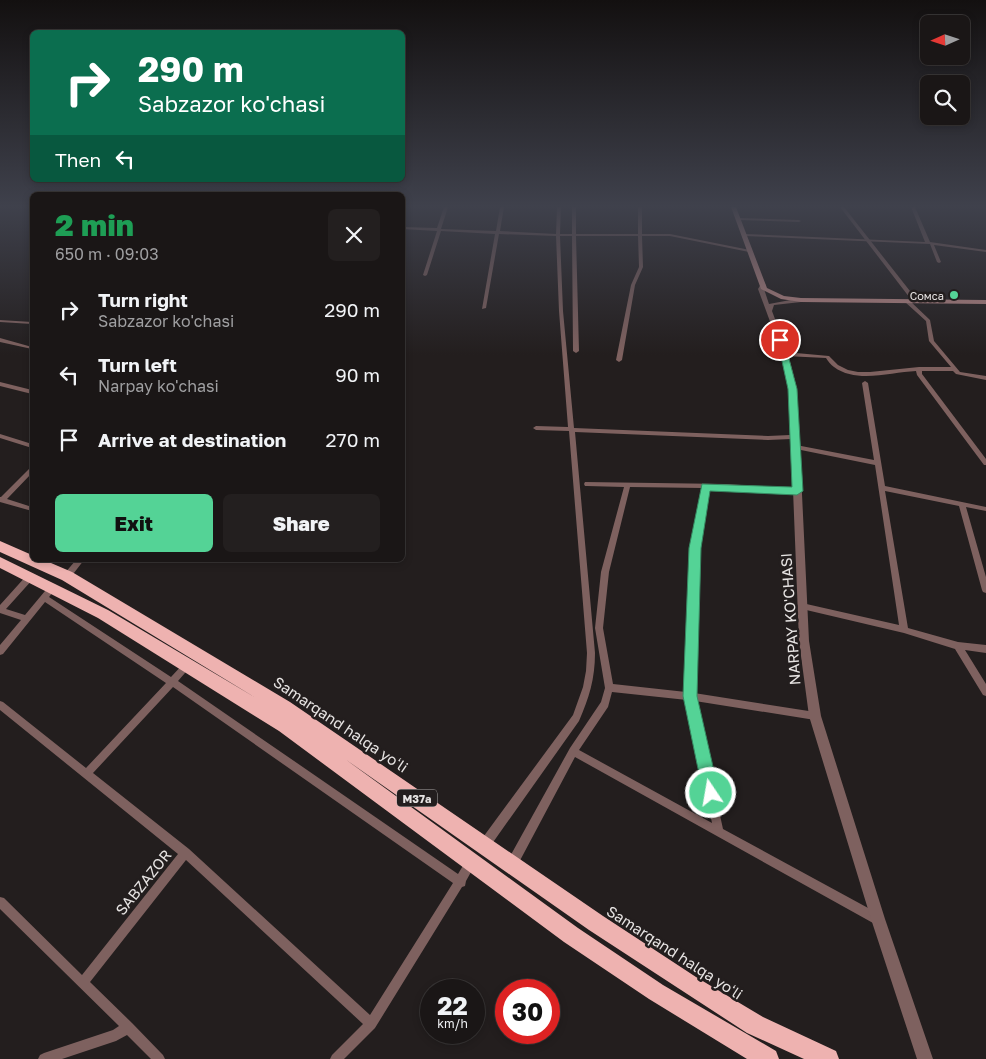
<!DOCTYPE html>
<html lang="en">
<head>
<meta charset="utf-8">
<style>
	body { margin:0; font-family:"Golos Text",sans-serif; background:#231f1f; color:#f1f3f6; height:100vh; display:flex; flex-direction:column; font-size:19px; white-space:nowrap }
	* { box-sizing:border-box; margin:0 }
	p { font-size:16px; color:#9f9fa1 }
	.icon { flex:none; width:28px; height:28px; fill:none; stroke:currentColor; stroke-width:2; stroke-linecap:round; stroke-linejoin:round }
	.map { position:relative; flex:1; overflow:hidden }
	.drawer { position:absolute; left:30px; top:192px; width:375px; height:370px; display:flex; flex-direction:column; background:#1a1616; border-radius:8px; box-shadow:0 2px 8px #0003,0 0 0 1px #383535 }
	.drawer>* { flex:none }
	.banner { position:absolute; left:30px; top:30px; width:375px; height:152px; border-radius:8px; box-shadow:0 2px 8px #0003,0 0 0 1px #383535; background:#0b6e4f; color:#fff; overflow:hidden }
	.needle { width:32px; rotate:267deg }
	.tools { position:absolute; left:920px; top:15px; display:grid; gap:10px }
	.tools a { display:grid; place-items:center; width:50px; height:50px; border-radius:8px; background:#1a1616; box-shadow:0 2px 8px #0003,0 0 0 1px #383535; font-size:25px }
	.speed { position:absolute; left:420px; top:979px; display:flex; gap:10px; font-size:25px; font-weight:700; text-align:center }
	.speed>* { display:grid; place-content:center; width:65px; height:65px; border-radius:50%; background:#1a1616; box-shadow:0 2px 8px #0003,0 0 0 1px #383535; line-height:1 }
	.speed small { font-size:12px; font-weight:400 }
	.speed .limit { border:8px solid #d22; background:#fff; color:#111 }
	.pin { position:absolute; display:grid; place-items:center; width:42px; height:42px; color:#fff; margin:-21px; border:2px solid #fff; border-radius:50%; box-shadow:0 1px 5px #0007 }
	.me { position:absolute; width:55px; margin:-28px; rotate:348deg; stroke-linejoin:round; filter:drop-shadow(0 0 4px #0008) }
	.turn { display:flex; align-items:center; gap:18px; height:105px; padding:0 25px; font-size:22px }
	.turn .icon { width:65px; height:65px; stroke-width:2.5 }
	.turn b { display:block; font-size:35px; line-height:42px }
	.then { display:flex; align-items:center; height:48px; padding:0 25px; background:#0003; gap:10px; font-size:19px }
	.round { display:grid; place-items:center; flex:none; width:52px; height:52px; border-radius:8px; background:#231f1f }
	.summary { display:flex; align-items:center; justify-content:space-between; height:85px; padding:0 25px }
	h1 { font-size:30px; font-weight:800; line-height:38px; color:#1e9e55 }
	.cta { display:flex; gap:10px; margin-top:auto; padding:10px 25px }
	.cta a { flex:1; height:58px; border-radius:8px; background:#54d396; color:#111; font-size:20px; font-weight:800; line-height:58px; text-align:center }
	.cta a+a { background:#231f1f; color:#f1f3f6 }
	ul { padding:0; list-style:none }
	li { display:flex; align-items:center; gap:15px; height:65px; padding:0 25px }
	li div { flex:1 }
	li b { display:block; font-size:19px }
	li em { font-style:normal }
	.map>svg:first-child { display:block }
</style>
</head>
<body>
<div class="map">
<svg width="986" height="1059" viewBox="0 0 986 1059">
	<rect width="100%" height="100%" fill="#231e1e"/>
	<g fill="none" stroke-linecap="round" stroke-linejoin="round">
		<path fill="#7e615f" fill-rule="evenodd" d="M444,207H448L441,229L496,231L500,207H504L500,231L556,234L557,207H561L560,234H572V207H576V234H638V207H642V234H670L750,250L751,251L749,252L670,236H642L643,267L635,285L622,360L619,362L616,360L631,285L639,267L638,236H576L579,351L576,353L573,351L572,236H560L563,311L574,428L768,436L790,435L795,432L798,434L791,439L768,440L575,432L595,653C595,679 589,698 579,721L489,848L485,849L481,848L480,844L481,840L573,715L583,687L586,671L587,653L569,431L536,430L533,428L536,426L568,427L559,311L556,236L499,234L486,308L482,309L495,234L441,231L427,275L425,276L423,275L437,231L402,229V227L437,228Z
			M911,207H915L930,242L986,250V252L934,245L941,262L939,263L937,262L930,244L745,236L743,235L745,234L925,242Z
			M739,218L799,220L801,221L799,222L738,220L737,219Z
			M905,300H909L930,320L934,341L960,372L986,376V380L956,374L953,371H922V374L986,459V465H984L917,375L916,371C891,372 857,384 834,367C831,365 828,361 826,358L785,356L782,354L785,352L829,356L838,365L848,370L858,372H870L919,367H951L929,341L926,321L905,302Z
			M0,320L32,322V324L0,322Z
			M0,338L32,347V349L0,342Z
			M865,381L868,383L885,486L986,507V511L966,507L986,577V593L983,592L982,590L959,506L885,491L908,628L958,642L986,645V653L965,650L986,684V696L983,695L955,649L904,633L802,609L799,608L798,606L799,604L802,603L899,625L875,465L796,449L793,447L796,445L874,460L862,383Z
			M0,382L32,390V394L0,386Z
			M0,434L32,444V448L0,438Z
			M30,468H32V473L7,499L32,507V511L0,502V497H1Z
			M585,482L726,484L799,489L800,491L797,493L708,488L699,548L694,693L815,712L818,713L819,716L818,719L815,720L695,701L723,829L881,915L882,919L881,923L877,924L873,923L575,757L516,868L512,869L508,868L507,864L508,860L570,748L601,702L605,688L595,628L601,572L624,487L587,486H585L584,484ZM630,487L702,488L691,548L686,692L613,684L603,628L609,572ZM612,692L687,700L712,823L579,750L608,707Z
			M76,560H84L70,578L67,579L64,578L63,576L64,574Z
			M30,574L33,575L34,577L33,579L6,609L25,615L50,585L53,584L56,585L57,587L49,597L171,677L184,663L187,662L190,663L191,666L178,681L458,874L467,859L471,858L475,859L476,863L466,881L465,886L462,887L375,1028L344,1059H330L332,1055L363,1024L186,860L90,982L132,1023L163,1055L165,1059H151L127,1035L116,1041L62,1059H38L40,1055L44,1053L113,1030L119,1026L0,909V897L4,898L82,975L178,854L0,710V701L3,702L86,768L166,683L45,602L3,654L0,655V645L21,620L0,613V605L27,575ZM173,687L453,883L370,1015L189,849L93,773Z"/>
		<path fill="#7e615f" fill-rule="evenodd" d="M840,207H844L917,300V302H913Z
			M763,283L766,285L764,289L769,304L801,298L804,300L801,302L774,305L772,311L788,354L797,389L809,641L821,716L885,919L933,1059H917L871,919L809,716L799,641L789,389L782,354L758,289L761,284Z"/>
		<path fill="#b58684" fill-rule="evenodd" d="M731,207H736L767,288L784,296L801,298L986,300V304L801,302L781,299L761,289Z"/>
		<path fill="#eeb2b0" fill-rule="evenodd" d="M0,541L32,555V560H44L72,572L290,702L603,916L696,977L763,1017L836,1051L839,1059H804L747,1033L589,930L345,759L578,928L663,985L776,1051L779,1059H747L649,999L564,942L279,731L98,618L0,568V557L108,610L266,704L62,580L0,552Z"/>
	</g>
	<linearGradient id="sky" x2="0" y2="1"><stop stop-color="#131010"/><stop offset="0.58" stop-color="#3f414c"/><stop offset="1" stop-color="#3f414c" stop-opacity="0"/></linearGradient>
	<rect width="986" height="355" fill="url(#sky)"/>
	<path fill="#54d396" stroke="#378962" d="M777,338L784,340L797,389L803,491L797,495L710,491L701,548L697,696L719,793L716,799L711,801L705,799L703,793L683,696L689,548L702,484L792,487L788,389Z"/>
	<circle fill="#54d396" stroke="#231e1e" stroke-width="2" cx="954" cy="295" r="5"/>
	<g text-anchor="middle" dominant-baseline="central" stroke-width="5" stroke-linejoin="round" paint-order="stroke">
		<g font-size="11" fill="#e7e4e3" stroke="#231e1e" text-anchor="end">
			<text x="944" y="295">Сомса</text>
		</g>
		<rect fill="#231e1e" stroke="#aca9a8" stroke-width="1" x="397" y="789.5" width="40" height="17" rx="4"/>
		<g font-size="11" font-weight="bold" fill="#e7e4e3">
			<text x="417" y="798">M37a</text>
		</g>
		<g font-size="15" fill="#e7e4e3" stroke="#231e1e">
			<text transform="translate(790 619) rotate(-94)">NARPAY KO'CHASI</text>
			<text transform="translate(341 724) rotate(34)">Samarqand halqa yoʻli</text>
			<text transform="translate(143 882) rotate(-51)">SABZAZOR</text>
			<text transform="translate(675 952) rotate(33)">Samarqand halqa yoʻli</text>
		</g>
	</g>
</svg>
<div class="tools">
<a><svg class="needle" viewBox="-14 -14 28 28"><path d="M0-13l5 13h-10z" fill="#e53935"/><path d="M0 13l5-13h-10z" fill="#9f9fa1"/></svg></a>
<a><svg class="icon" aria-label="search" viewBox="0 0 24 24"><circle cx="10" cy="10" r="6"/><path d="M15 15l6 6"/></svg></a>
</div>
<div class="speed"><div>22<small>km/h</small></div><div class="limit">30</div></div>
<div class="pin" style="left:780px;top:340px;background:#d93025"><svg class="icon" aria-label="arrive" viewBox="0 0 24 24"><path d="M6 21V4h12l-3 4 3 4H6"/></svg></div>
<svg class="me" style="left:711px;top:793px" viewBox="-20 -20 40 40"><circle r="17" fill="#54d396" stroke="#fff" stroke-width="3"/><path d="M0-11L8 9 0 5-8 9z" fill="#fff"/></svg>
<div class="banner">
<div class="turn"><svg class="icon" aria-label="right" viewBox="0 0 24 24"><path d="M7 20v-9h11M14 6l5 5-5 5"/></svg><div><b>290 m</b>Sabzazor ko'chasi</div></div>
<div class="then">Then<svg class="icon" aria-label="left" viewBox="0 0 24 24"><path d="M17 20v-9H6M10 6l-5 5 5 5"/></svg></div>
</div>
<section class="drawer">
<div class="summary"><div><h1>2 min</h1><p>650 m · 09:03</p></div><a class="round"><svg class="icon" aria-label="close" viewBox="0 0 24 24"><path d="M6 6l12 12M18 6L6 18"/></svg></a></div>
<ul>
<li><svg class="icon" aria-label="right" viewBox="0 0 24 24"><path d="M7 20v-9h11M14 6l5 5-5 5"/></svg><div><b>Turn right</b><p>Sabzazor ko'chasi</p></div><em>290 m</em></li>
<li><svg class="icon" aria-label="left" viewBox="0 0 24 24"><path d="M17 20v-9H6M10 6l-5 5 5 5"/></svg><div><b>Turn left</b><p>Narpay ko'chasi</p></div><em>90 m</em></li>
<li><svg class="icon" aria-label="arrive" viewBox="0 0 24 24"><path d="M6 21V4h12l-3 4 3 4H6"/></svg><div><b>Arrive at destination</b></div><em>270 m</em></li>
</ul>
<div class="cta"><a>Exit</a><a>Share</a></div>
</section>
</div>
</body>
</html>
